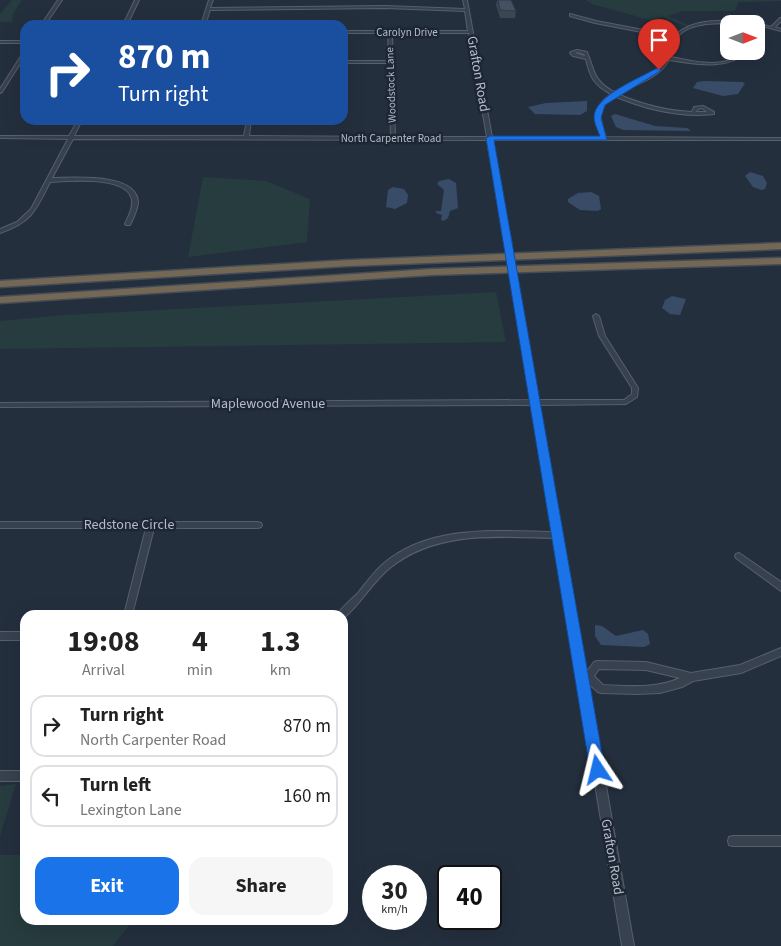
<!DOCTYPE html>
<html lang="en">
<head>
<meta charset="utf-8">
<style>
	body { margin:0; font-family:"Source Sans 3",sans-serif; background:#f6f6f6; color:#222; height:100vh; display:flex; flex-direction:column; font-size:19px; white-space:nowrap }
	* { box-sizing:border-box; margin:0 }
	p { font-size:16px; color:#767676 }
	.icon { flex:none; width:28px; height:28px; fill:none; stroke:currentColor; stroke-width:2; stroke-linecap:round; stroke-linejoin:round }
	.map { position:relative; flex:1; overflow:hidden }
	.details { position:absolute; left:20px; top:610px; width:328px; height:315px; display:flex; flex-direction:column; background:#fff; border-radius:15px; box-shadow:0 5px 20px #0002 }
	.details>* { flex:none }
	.banner { position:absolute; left:20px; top:20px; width:328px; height:105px; border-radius:15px; box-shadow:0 5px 20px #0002; background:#1a4fa0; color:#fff; overflow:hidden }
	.needle { width:32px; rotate:90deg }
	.fabs { position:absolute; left:720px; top:15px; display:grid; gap:10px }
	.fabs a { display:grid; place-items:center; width:45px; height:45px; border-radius:10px; background:#fff; box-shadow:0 5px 20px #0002; font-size:25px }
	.speed { position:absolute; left:362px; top:865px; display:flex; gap:10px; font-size:25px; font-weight:700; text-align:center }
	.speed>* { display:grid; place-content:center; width:65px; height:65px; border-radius:50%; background:#fff; box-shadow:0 5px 20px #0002; line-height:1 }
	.speed small { font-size:12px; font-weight:400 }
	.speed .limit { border:2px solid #111; border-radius:8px; background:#fff; color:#111 }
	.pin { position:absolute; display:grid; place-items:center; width:42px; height:42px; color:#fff; margin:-51px -21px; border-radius:50% 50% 50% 0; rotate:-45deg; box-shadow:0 0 5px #0007 }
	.pin .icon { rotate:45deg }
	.me { position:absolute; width:55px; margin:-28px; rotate:350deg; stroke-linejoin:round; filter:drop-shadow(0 0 4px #0008) }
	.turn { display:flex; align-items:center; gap:18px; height:105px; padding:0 15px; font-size:22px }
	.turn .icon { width:65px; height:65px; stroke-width:2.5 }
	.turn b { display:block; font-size:35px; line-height:42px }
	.eta { display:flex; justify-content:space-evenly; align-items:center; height:85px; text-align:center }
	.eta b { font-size:30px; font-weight:700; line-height:35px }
	.cta { display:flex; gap:10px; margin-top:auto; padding:10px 15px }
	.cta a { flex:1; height:58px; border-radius:15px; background:#1a73e8; color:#fff; font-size:20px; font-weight:700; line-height:58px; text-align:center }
	.cta a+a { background:#f6f6f6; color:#222 }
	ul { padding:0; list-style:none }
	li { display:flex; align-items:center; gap:15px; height:62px; margin:0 10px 8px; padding:0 5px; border:2px solid #e0e0e0; border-radius:15px }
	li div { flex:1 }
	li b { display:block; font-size:19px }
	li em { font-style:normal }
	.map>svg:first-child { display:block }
</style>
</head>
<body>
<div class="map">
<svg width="781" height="946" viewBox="0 0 781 946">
	<rect width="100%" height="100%" fill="#242f3e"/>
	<path fill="#263c3f" d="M12,0H22L13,14L12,22H0V14Z
		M586,0H781V1L739,2L735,11H683L668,16L690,26L688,27L663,17L650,20L592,4Z
		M203,177L266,181L310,199L307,242L188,257Z
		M496,292L506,342L0,349V321L64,315Z
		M16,784L0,836V786Z
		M0,855H25V920H133L113,946H0Z"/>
	<path fill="#394c67" d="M704,81L742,82L745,83L738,94L723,96L693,88L697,82Z
		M587,101V111L580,115L535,114L528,107L546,103Z
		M615,114L655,126L687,128L691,131L623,130L616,127L611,116Z
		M750,172L763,176L767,183L765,189L761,190L753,187L745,176Z
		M449,179L456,183L458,208L450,211L448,218L444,221L441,220L442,215L436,213V211H441L444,190L437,184L439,181Z
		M393,187L404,189L408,195L407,203L395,209L386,207L388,190Z
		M591,192L599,196L601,209L598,211L580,210L568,202V199L578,193Z
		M672,296L686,299L680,315L670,314L662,308L665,300Z
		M595,625L602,626L616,636L643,630L648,634L650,644L644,647L601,645L595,636Z"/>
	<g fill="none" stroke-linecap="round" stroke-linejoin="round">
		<g stroke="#565f6c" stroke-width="2">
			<path id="minor" d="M58,0H62L45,25H41Z
				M135,0H139L127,25H123Z
				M209,0H213L210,8L385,6L465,9L463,0H467L492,137H601C594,118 593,107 611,94C594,85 590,77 586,59L573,56L570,53L571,52L577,50L587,52C595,72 593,80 614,92L655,72L664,61L673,38L595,23L570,16V14L596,21L675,36C692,17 728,20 751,23L753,24C732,24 695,19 679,35C674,41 673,50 670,57C688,60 709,66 727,61C735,59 741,51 749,51C726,71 697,64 669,60C658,79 636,84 617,94C641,104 666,111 692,112L694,107L703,106L714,112V114C680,118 645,109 614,96C597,108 599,119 606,137L781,138V140H492L510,236L507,238L504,236L487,140L73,139L52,178C72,178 138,172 138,203C137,210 133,219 130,225H126L125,224C128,217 133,209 132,201C130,175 69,181 50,182C36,210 32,222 0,233V229L17,222L31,209L68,139L0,138V136H69L78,120H82L74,136H244L247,120H251L249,136L391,137L389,63H342V61H389L388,33H342V31H468L465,11L385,8L210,10L205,25H201ZM392,33H469L487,137H395ZM577,52L584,54L585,56L575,53ZM702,108L707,112H696L698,109Z
				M780,18H781V21L775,27L781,29V31L754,24L756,23L771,27Z
				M0,41H25V43H0Z
				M25,52V56L2,92L0,93V89L23,53Z
				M516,289L519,291L538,400H624L632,394V388L599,336L593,316L596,314L599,316L605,336L638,388L637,397L626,404L539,405L586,673L594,662L597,661L646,662L691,673L740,665L781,648V656L741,673L693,681L682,687L660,693L636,694L601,693L598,692L588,683L634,946H622L554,538C499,537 438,530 391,567C373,581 362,602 344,618H342V615H337C342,607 351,600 358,593C366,583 374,572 383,564C430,524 496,531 553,532L532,405L0,407V403L531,400L513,291ZM599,669L646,670L680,678C656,689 628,686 603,685L594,676Z
				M0,522H258L261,523L262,525L261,527L258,528H154L132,615H124L146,528H0Z
				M739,553L781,582V591L736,558L735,556L736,554Z
				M0,632H25V640H0Z
				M0,771H25V781H0Z
				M733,836H781V846H733L729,845L728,841L729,837Z"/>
		</g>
		<g stroke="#434c59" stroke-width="3">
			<path id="highway" d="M781,243V249L349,266L0,287V281L349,260Z
				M781,258V264L432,275L0,303V297L432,269Z"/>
		</g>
		<use href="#minor" fill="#38414e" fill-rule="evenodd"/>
		<use href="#highway" fill="#746855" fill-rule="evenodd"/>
		<g stroke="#565f6c" stroke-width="8" stroke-linecap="butt">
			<path id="minor-bridge" d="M507,236L516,291"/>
		</g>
		<use href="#minor-bridge" stroke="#38414e" stroke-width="5.5"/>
	</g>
	<path fill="#3b4654" d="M497,0H511L516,11L515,18H500L496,5Z"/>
	<path fill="#455162" stroke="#303945" d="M498,0H511L516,11L500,10Z"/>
	<path fill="#1a73e8" stroke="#114b97" d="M657,68L662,70L605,105L601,118L607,140H494L605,770L603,776L598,778L592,776L590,770L486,138L490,136H600C598,131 594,123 594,117C594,96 640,78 657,68Z"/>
	<g text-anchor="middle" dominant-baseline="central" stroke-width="5" stroke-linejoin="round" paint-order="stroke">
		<g font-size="11" fill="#b4bcc9" stroke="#1d2633">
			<text x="407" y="32">Carolyn Drive</text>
			<text transform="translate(391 85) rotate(-92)">Woodstock Lane</text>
			<text x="391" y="138">North Carpenter Road</text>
		</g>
		<g font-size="14" fill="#b4bcc9" stroke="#1d2633">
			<text transform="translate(478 74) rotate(80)">Grafton Road</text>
			<text x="268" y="404">Maplewood Avenue</text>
			<text x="129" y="525">Redstone Circle</text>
			<text transform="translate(612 857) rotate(80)">Grafton Road</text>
		</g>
	</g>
</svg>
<div class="fabs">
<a><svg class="needle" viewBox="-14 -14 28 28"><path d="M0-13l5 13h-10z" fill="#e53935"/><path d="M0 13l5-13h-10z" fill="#767676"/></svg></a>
</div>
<div class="speed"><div>30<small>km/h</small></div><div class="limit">40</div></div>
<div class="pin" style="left:659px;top:70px;background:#d93025"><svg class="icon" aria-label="arrive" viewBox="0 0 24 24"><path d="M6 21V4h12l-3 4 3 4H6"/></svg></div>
<svg class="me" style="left:598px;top:770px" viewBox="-20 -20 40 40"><path d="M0-17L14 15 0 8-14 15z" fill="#1a73e8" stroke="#fff" stroke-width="4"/></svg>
<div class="banner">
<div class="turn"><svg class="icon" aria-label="right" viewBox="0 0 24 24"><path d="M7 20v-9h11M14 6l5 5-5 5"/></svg><div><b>870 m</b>Turn right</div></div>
</div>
<section class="details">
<div class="eta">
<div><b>19:08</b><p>Arrival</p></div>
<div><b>4</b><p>min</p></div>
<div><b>1.3</b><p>km</p></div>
</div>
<ul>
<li><svg class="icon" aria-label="right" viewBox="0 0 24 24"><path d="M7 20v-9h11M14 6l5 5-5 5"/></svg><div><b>Turn right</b><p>North Carpenter Road</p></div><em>870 m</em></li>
<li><svg class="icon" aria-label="left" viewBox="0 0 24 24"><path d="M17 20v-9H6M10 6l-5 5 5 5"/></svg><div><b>Turn left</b><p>Lexington Lane</p></div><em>160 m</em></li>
</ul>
<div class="cta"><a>Exit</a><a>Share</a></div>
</section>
</div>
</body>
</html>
